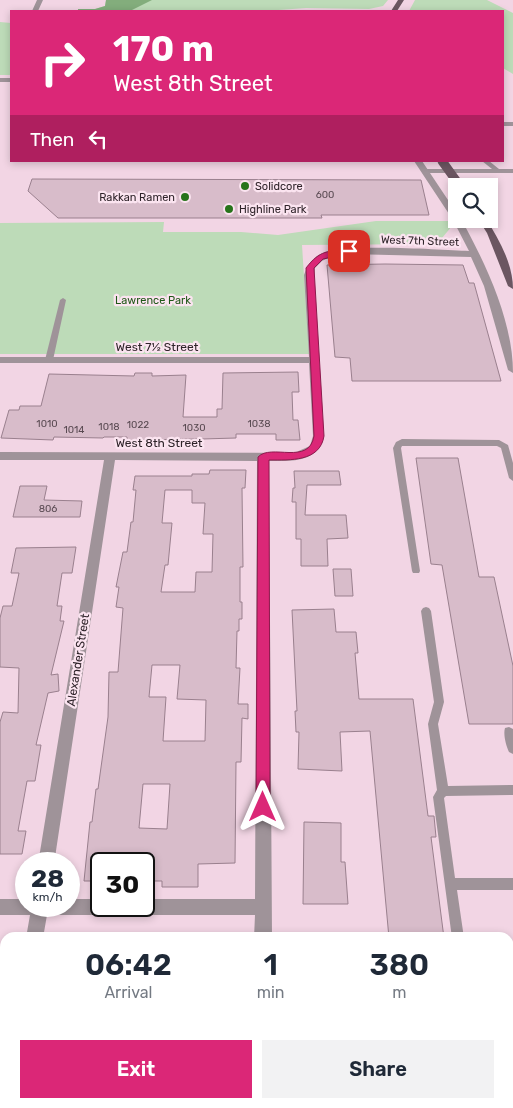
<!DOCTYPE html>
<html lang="en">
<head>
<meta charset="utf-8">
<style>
	body { margin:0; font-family:Rubik,sans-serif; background:#f2f2f3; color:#1f2937; height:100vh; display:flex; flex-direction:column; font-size:19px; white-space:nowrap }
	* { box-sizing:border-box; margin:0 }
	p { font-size:16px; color:#747a83 }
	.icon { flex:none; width:28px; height:28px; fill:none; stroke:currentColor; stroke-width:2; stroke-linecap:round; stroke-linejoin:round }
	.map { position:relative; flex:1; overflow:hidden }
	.drawer { position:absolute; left:0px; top:932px; width:514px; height:176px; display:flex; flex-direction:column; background:#fff; border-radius:15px 15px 0 0; box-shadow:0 2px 8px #0003 }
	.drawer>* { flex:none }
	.banner { position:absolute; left:10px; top:10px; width:494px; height:152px; border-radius:0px; box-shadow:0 2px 8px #0003; background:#db2777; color:#fff; overflow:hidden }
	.fabs { position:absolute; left:448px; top:178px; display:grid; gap:10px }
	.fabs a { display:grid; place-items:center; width:50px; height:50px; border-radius:0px; background:#fff; box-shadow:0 2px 8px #0003; font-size:25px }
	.speed { position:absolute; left:15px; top:852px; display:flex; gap:10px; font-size:25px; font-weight:700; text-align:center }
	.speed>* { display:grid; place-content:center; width:65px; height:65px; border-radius:50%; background:#fff; box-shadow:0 2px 8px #0003; line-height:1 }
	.speed small { font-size:12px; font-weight:400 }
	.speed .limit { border:2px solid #111; border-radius:8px; background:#fff; color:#111 }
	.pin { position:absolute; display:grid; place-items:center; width:42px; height:42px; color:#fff; margin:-21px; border-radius:10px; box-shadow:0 2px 8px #0006 }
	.me { position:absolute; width:55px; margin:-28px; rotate:0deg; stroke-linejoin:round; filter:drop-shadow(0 0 4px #0008) }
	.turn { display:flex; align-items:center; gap:18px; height:105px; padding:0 20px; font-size:22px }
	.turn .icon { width:65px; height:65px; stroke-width:2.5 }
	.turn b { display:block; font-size:35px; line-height:42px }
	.then { display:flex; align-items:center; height:48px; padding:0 20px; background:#0003; gap:10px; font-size:19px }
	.eta { display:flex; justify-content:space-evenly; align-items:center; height:85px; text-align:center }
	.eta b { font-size:30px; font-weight:600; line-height:35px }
	.action { display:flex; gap:10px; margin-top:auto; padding:10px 20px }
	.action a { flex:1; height:58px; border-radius:0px; background:#db2777; color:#fff; font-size:20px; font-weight:600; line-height:58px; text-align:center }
	.action a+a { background:#f2f2f3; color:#1f2937 }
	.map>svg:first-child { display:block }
</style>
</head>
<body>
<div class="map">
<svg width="513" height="1108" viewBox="0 0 513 1108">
	<rect width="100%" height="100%" fill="#f2d5e4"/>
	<path fill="#bddbb8" d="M106,0H388L383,6L369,9L306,8L265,11H78V9H95L105,6Z
		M415,0H487L513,13V74L503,68L502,11H409Z
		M0,22L11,23V75H0Z
		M376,221H449L452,226L437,244L302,245L309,354H0V223L164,222L163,232H241L278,235Z"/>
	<path fill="#83ad7c" d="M106,0H152L130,11H78V9H95L105,6Z"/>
	<path fill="#d8bcca" stroke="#9a808e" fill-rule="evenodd" d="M32,179L421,180L429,215H321L322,218H58L28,191Z
		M385,264L463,265L469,283H474L501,381H352L350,358L335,357L327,265Z
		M298,372L299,392H292L293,420H298L300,440H276V434H236V438L202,439L127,440V437H104L103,438L54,437L53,440L1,438L9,410H19L20,406H41L49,374L134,376L135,373H152V376L186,375L183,417H217V409H222L223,373Z
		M416,458H458L479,577H494L513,666V724H469L442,565L431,564Z
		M210,470H246L245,488H242L243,567H240V602H242V619H239V631H237L236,668H240L238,704H248V719L242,718L241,762H236L235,863L198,864V887H162V881H144V864H101V881H84L90,822H92L96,789H98L108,717L109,672H118L123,608L116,607L119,587H116L123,552H127L131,522H133L136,490H133L135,476H192V474H209ZM165,490H192V503H205L203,534H213L212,572H196L195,592H161L165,565H168L172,523H162ZM152,665H180L177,699L206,700L205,741H163L166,697H149ZM143,784H170L167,829L139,828Z
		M294,471H339L341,485H307L305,515H346L348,538L327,539L328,566H301V539H296V502H292L293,488H295Z
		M20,486H47L44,500L82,501L80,517H13Z
		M76,547L72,573H62L57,606H62L60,621H64L51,675L58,674L59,691L48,693L36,745H41L35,781H27L18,831H26L22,854H0V722L3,712L18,713L19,668L0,667V618L3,606H12L19,573H11L16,548Z
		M333,569H351L353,596H335Z
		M334,609L336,632H356L358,653H355L359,699H413L428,816H434L436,837H431L444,938H389L370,731L340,732L342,771L298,769L299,732H296L295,711H297L292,610Z
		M304,822L341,823V862H345L348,904H303Z"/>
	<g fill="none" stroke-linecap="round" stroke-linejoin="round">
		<path fill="#9f9399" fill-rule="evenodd" d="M502,122H513V126H502Z
			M482,161H489L499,169H513V173H426L423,171L426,169H492Z
			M63,298L66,300L53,360L49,362L45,360L60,300Z
			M402,439L499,440L508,445L513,463V481L509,478L501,448L497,446H402L401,448L420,571L419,573H413L412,571L393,448L396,442Z
			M426,607L429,608L431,611L444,702L438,724L448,786L513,785V795L446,796L444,798L455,878H513V890H457L464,938H452L433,797L437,790L428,724L434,702L421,611L423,608Z
			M509,727L513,729V754L509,752C506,746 503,734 505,728Z
			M509,991H513V1003H509Z
			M509,1071H513V1085L509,1084Z"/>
		<path fill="#9f9399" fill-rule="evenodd" d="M37,0H43L38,11H32Z
			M0,78H11V82H0Z
			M414,161H422L456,212V219H461C486,264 513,321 513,373L508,370L484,286L471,257L349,254L332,256L322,261L315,268L314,275L323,441C314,463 289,461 269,461L272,938H254L255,915H47L43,938H26L30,915H0V899H26V906H69V899H101V906H144V899H255L257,461L115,460L54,864H38L104,460H0V452L294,453L310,446L313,436L309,363H0V357H309L304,275C307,267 310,261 317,256C339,242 438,250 469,251L453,220Z
			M5,1096V1104H17V1108H0V1100Z
			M255,1104H273L274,1108H254Z"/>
		<path fill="#6b5661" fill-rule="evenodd" d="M398,0H404L397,11H391Z
			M478,219H486C499,239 513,264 513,289L508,286L487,233Z"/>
		<path stroke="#6b5661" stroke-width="9" d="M442,161L460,186"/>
	</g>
	<path fill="#db2777" stroke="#8e194d" d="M349,249H352V253L323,259L314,268L324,436C320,462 290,460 269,460L270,807L268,811L263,813L258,811L256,807L258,457C271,443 309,466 314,436L306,268C320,250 328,251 349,249Z"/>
	<g fill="#27741b" stroke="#fbe4f0" stroke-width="2">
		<circle cx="245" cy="186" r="5"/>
		<circle cx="185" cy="197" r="5"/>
		<circle cx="229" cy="209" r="5"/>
	</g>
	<g text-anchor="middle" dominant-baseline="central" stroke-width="4.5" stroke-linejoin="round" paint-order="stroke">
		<g font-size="10" fill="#584951">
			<text x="325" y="195">600</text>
			<text x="47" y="424">1010</text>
			<text x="259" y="424">1038</text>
			<text x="138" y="425">1022</text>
			<text x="109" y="427">1018</text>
			<text x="194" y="428">1030</text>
			<text x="74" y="430">1014</text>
			<text x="48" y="509">806</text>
		</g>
		<g font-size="11" fill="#2e2329" stroke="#fbe4f0" text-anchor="start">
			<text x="255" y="186">Solidcore</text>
			<text x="175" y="197" text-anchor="end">Rakkan Ramen</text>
			<text x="239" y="209">Highline Park</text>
		</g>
		<g font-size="11" fill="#2e2329" stroke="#fbe4f0">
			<text transform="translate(420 241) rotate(2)">West 7th Street</text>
		</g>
		<g font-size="11" fill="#1f5817" stroke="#fbe4f0">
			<text x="153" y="300">Lawrence Park</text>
		</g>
		<g font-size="12" fill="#2e2329" stroke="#fbe4f0">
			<text x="157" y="347">West 7½ Street</text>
			<text x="159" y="443">West 8th Street</text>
			<text transform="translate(78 660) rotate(-81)">Alexander Street</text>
		</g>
	</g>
</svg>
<div class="fabs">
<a><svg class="icon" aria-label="search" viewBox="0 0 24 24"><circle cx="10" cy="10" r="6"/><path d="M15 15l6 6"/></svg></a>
</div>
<div class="speed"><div>28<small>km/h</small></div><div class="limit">30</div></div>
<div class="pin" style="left:349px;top:251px;background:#d93025"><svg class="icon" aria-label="arrive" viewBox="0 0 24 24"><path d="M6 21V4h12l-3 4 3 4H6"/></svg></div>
<svg class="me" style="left:263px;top:807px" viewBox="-20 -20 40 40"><path d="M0-17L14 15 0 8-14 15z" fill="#db2777" stroke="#fff" stroke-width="4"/></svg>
<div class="banner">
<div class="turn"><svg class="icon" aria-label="right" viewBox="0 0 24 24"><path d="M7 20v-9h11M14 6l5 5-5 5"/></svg><div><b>170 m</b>West 8th Street</div></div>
<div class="then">Then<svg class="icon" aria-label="left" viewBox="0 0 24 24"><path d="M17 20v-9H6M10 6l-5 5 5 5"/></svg></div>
</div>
<section class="drawer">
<div class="eta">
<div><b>06:42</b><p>Arrival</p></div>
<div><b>1</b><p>min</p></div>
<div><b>380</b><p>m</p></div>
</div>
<div class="action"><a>Exit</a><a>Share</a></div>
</section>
</div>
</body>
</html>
